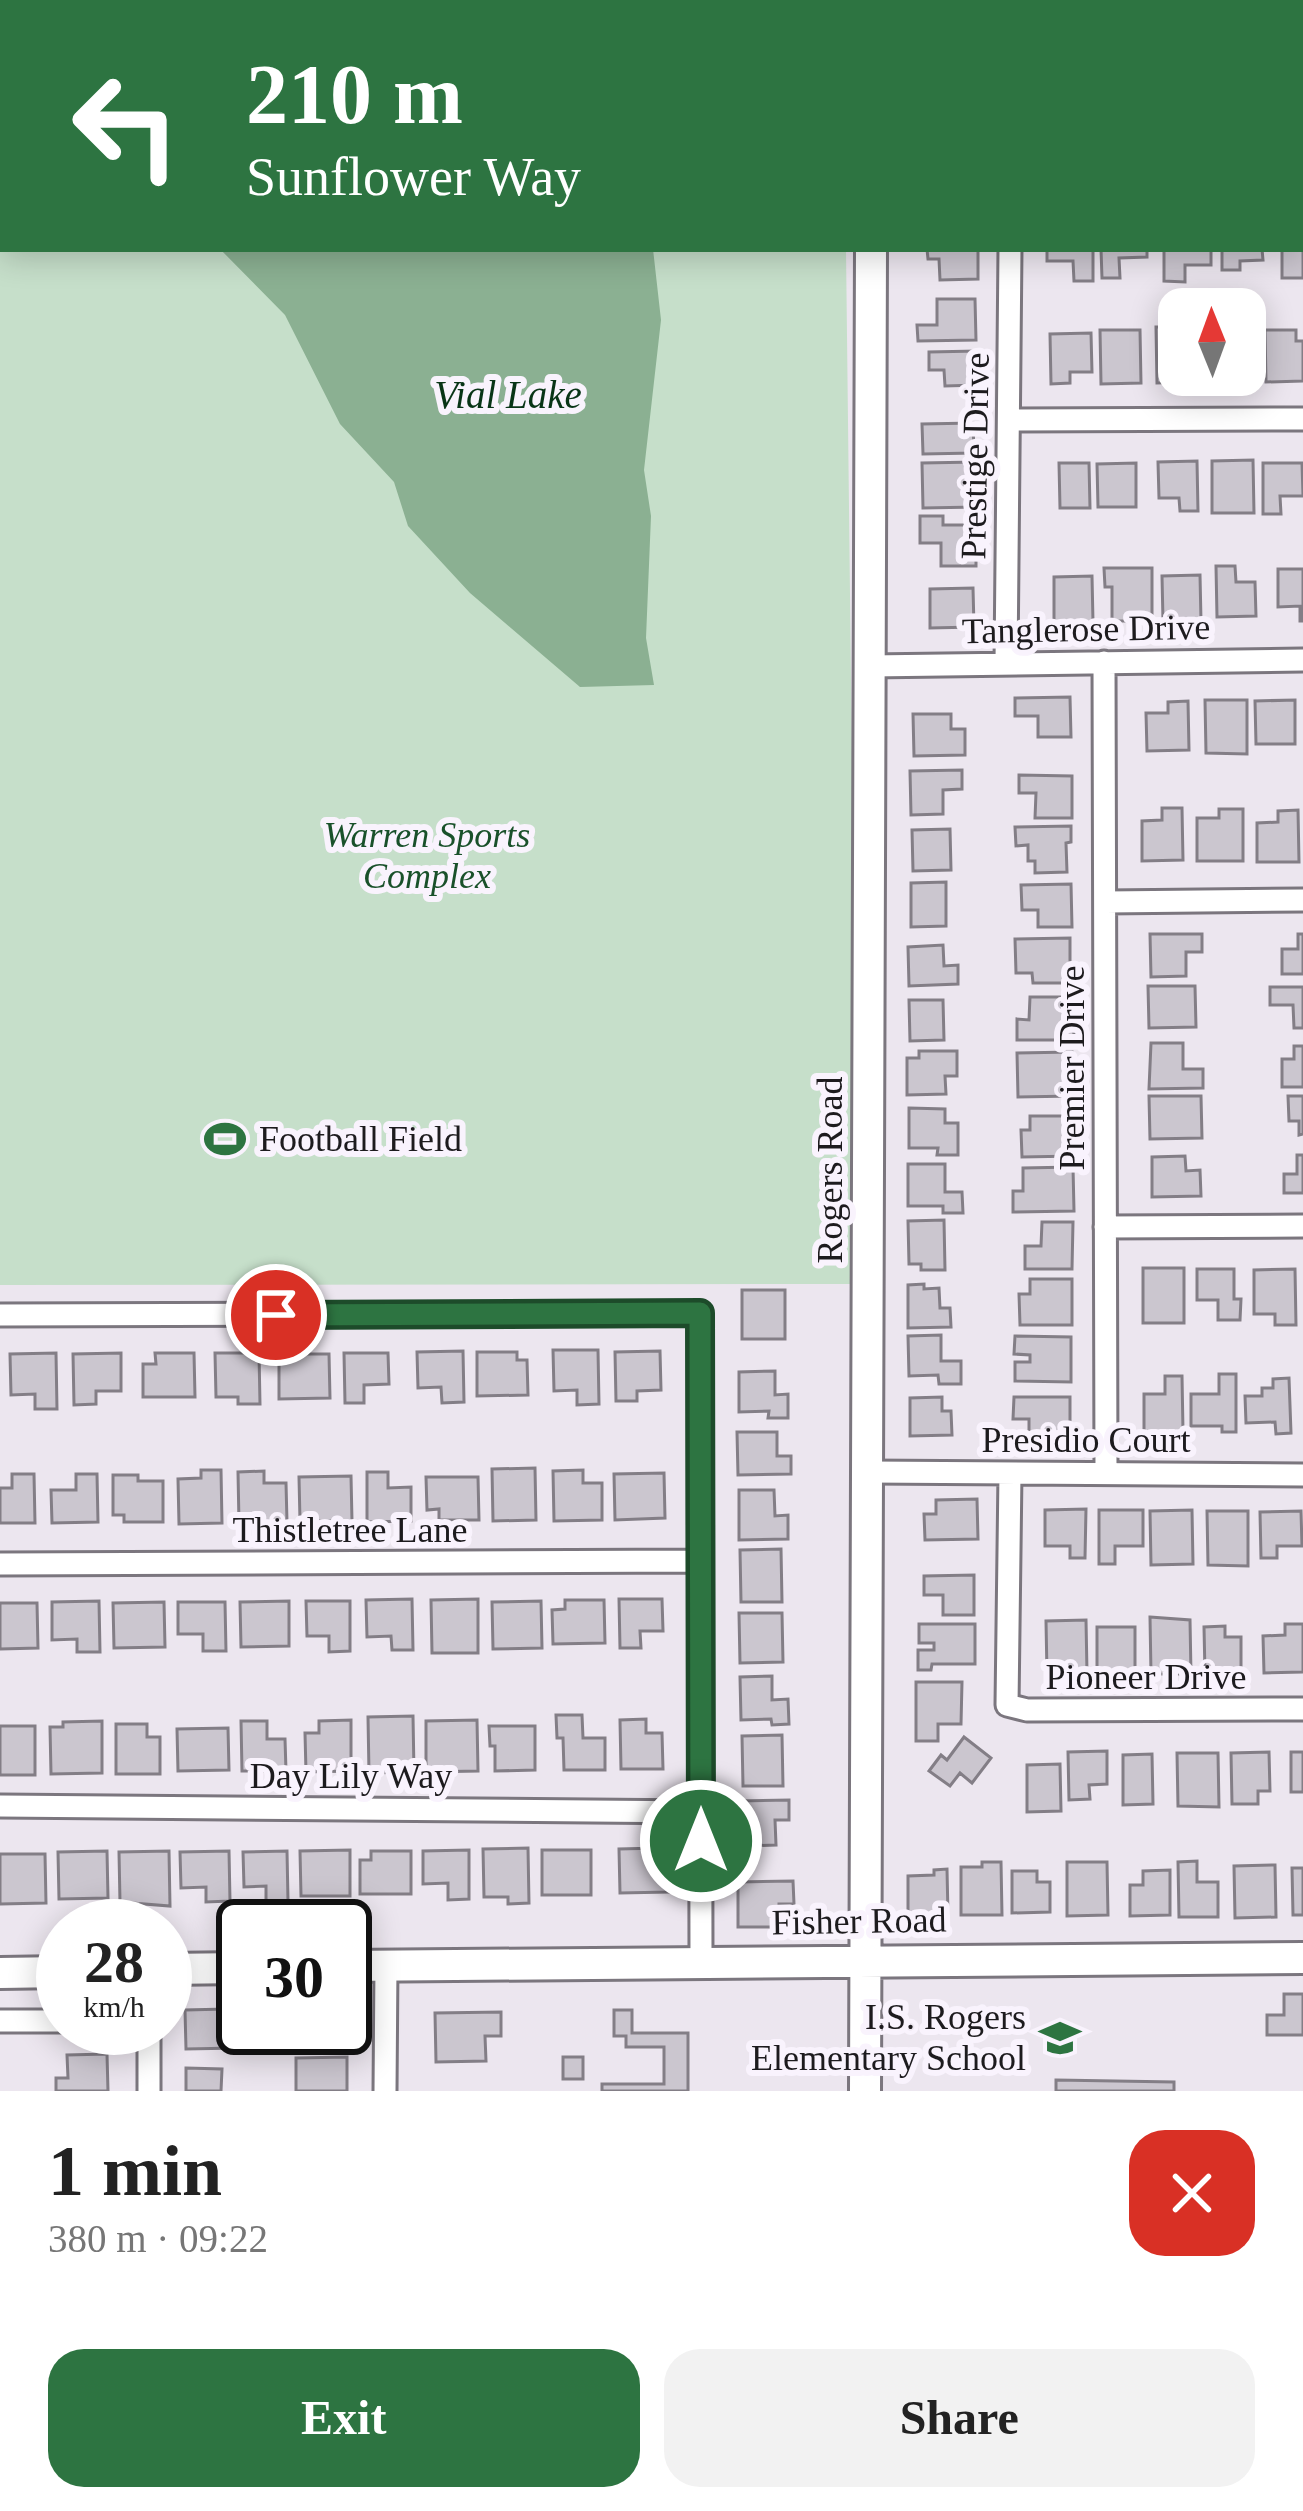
<!DOCTYPE html>
<html lang="en">
<head>
<meta charset="utf-8">
<style>
	body { margin:0; font-family:Georgia,serif; background:#f2f2f2; color:#222; height:100vh; display:flex; flex-direction:column; font-size:45px; white-space:nowrap }
	* { box-sizing:border-box; margin:0 }
	p { font-size:39px; color:#767676 }
	.icon { flex:none; width:66px; height:66px; fill:none; stroke:currentColor; stroke-width:2; stroke-linecap:round; stroke-linejoin:round }
	.map { position:relative; height:2091px; overflow:hidden }
	.panel { display:flex; flex-direction:column; background:#fff; flex:1 }
	.panel>* { flex:none }
	.banner { position:absolute; left:0px; top:0px; width:1305px; height:252px; box-shadow:0 6px 30px #0003; background:#2d7441; color:#fff; overflow:hidden }
	.needle { width:78px; rotate:359deg }
	.tools { position:absolute; left:1158px; top:288px; display:grid; gap:24px }
	.tools a { display:grid; place-items:center; width:108px; height:108px; border-radius:24px; background:#fff; box-shadow:0 6px 30px #0003; font-size:60px }
	.speed { position:absolute; left:36px; top:1899px; display:flex; gap:24px; font-size:60px; font-weight:700; text-align:center }
	.speed>* { display:grid; place-content:center; width:156px; height:156px; border-radius:50%; background:#fff; box-shadow:0 6px 30px #0003; line-height:1 }
	.speed small { font-size:30px; font-weight:400 }
	.speed .limit { border:6px solid #111; border-radius:18px; background:#fff; color:#111 }
	.pin { position:absolute; display:grid; place-items:center; width:102px; height:102px; color:#fff; margin:-51px; border:6px solid #fff; border-radius:50%; box-shadow:0 3px 12px #0007 }
	.me { position:absolute; width:132px; margin:-66px; rotate:0deg; stroke-linejoin:round; filter:drop-shadow(0 0 9px #0008) }
	.turn { display:flex; align-items:center; gap:42px; height:252px; padding:0 48px; font-size:54px }
	.turn .icon { width:156px; height:156px; stroke-width:2.5 }
	.turn b { display:block; font-size:84px; line-height:102px }
	.round { display:grid; place-items:center; flex:none; width:126px; height:126px; border-radius:36px; background:#f2f2f2 }
	.head { display:flex; align-items:center; justify-content:space-between; height:204px; padding:0 48px }
	h1 { font-size:72px; font-weight:700; line-height:90px }
	.cta { display:flex; gap:24px; margin-top:auto; padding:24px 48px }
	.cta a { flex:1; height:138px; border-radius:36px; background:#2d7441; color:#fff; font-size:48px; font-weight:700; line-height:138px; text-align:center }
	.cta a+a { background:#f2f2f2; color:#222 }
	.map>svg:first-child { display:block }
</style>
</head>
<body>
<div class="map">
<svg width="1303" height="2091" viewBox="0 0 1303 2091">
	<rect width="100%" height="100%" fill="#ece6ef"/>
	<path fill="#c6dfca" d="M0,0H844L3,3V249H846L858,1284L0,1285Z"/>
	<path fill="#8bb092" d="M220,249H653L661,320L644,470L651,516L646,638L654,685L580,687L470,593L408,526L394,482L340,424L285,315Z"/>
	<path fill="#cbc6cf" stroke="#837e86" stroke-width="3" d="M1303,221V278H1282V249H1302Z
		M927,249H978V279L940,280L939,259H928Z
		M1047,249H1093V281H1074L1073,261H1047Z
		M1101,249H1147V257L1119,258L1120,278H1102Z
		M1164,249H1211V265H1185V282L1164,281Z
		M1222,249H1262L1263,260L1240,261V270H1222Z
		M937,299H975L976,340L918,341L917,325H937Z
		M1156,327H1175L1179,375H1195V382L1157,383Z
		M1100,330H1140L1141,383L1101,384Z
		M1265,330H1296V341H1303V381L1266,382Z
		M1091,333L1092,372H1070V383L1051,384L1050,334Z
		M977,351L978,385L945,386L944,370H929V352Z
		M973,423L974,453L923,454L922,424Z
		M1253,460L1254,513H1212V461Z
		M1197,461L1198,511H1180L1179,498H1159L1158,462Z
		M976,462L977,507L923,508L922,463Z
		M1059,463H1089L1090,508H1060Z
		M1136,463V507H1098L1097,464Z
		M1263,463H1302L1303,496H1280L1281,514H1263Z
		M920,516H943V525H976V566H941V543H920Z
		M1216,566H1235L1236,582H1255L1256,616L1217,617Z
		M1104,568H1152V621H1112V587H1105Z
		M1278,569H1303V621H1300V606L1278,607Z
		M1200,575L1201,621H1163L1162,576Z
		M1092,576L1093,622H1054V577Z
		M973,588L974,627L930,628V589Z
		M1070,697L1071,737H1038V716H1015V698Z
		M1205,700H1247V754L1206,753Z
		M1295,700V744H1256L1255,701Z
		M1188,701L1189,750L1147,751L1146,713H1168V702Z
		M913,714H951V729H965V755L914,756Z
		M962,770V789L943,790V814L911,815L910,771Z
		M1019,775L1072,776V818H1035L1036,793H1019Z
		M1162,808H1182L1183,860L1142,861V821L1162,820Z
		M1219,809H1243V861H1197V818H1219Z
		M1298,810L1299,862H1257V823L1278,822V811Z
		M1071,826V842L1066,843L1067,872L1035,873V861H1028V845L1016,846L1015,827Z
		M950,829L951,870L913,871L912,830Z
		M946,882V926L911,927V883Z
		M1071,884L1072,927H1038V910H1022L1021,885Z
		M1150,934H1202V952H1186V976L1151,977Z
		M1298,934H1303V974H1282V949H1298Z
		M1070,938V983H1033L1032,973H1016L1015,939Z
		M943,945L944,966L958,965V984L909,986L908,947Z
		M1148,986H1195L1196,1027L1149,1028Z
		M1270,987H1303V1028H1294L1293,1005H1270Z
		M1030,997H1073L1074,1040H1017V1019L1029,1020Z
		M909,1000H943L944,1040L910,1041Z
		M1151,1043H1183V1069H1203V1088L1149,1089Z
		M1294,1046H1303V1087H1282V1059H1294Z
		M919,1051H957V1076H945L946,1094L907,1095V1058H919Z
		M1072,1052L1073,1096L1018,1097L1017,1053Z
		M1149,1096H1201L1202,1138L1150,1139Z
		M1288,1096H1303V1134L1299,1135V1121H1289Z
		M909,1108L945,1109V1123H958V1155H937L938,1148H909Z
		M1030,1116H1074L1075,1156L1022,1157L1021,1130H1030Z
		M1297,1155H1303V1193H1284V1174H1297Z
		M1185,1156L1186,1171L1200,1170L1201,1196L1152,1197V1157Z
		M908,1164H945V1192H962L963,1213H943V1206H908Z
		M1073,1167L1074,1211L1013,1212V1191H1023V1168Z
		M944,1220L945,1270H921V1264H909L908,1221Z
		M1042,1222H1073L1072,1269H1025V1246H1041Z
		M1143,1268H1184V1323H1143Z
		M1197,1269H1234V1299H1241L1240,1320H1218V1300H1197Z
		M1295,1269L1296,1325H1275V1314H1254V1270Z
		M1030,1279H1072V1325H1020L1019,1294H1030Z
		M924,1284V1289L939,1288L940,1308H950L951,1327L908,1328V1285Z
		M742,1290H785V1339H742Z
		M941,1335V1361H961V1384H939L938,1375L909,1376L908,1336Z
		M1015,1336L1071,1337V1382L1015,1381V1362H1030V1355L1014,1354Z
		M553,1350H598L599,1404L577,1405V1390L554,1391Z
		M463,1351L464,1402L442,1403L441,1387L418,1388L417,1352Z
		M660,1351L661,1390L637,1391V1401H616L615,1352Z
		M477,1352H517V1360H527L528,1395L477,1396Z
		M56,1353L57,1409H35V1394L11,1395L10,1354Z
		M121,1353V1391H96V1404L74,1405L73,1354Z
		M155,1353H194L195,1397H143V1364H156Z
		M215,1353H259L260,1404H238V1397H216Z
		M344,1353H388L389,1384L364,1385V1403H345Z
		M279,1354H329L330,1398L279,1399Z
		M775,1371V1395L788,1394V1418H768L769,1411L739,1412V1372Z
		M1219,1374H1236V1432H1222V1426H1191V1394H1219Z
		M1165,1376H1182L1183,1431L1144,1432V1394H1165Z
		M1289,1378L1291,1433L1276,1434L1275,1422L1246,1423L1245,1396H1262V1388H1273V1379Z
		M942,1397V1411H951L952,1435L910,1436V1398Z
		M1014,1397H1070V1437L1029,1436V1419H1013Z
		M737,1432H777V1456H791V1474L738,1475Z
		M535,1468L536,1520L493,1521L492,1469Z
		M201,1470H221L222,1523L179,1524L178,1479L201,1478Z
		M583,1470V1483H602V1520L554,1521L553,1471Z
		M264,1471V1483H286L287,1522L239,1523L238,1472Z
		M367,1472H388V1488L411,1487V1521L367,1522Z
		M664,1473L665,1518L615,1520L614,1474Z
		M12,1474H34L35,1523H0V1488H12Z
		M76,1474H97L98,1522L52,1523L51,1490H76Z
		M113,1475H138V1481H163V1522H124V1515H113Z
		M351,1476L352,1521H300L299,1477Z
		M426,1477H478L479,1520H439V1509L427,1510Z
		M739,1490H774L775,1516L788,1515V1539L739,1540Z
		M977,1499L978,1539L925,1540L924,1514H936V1500Z
		M1086,1509L1085,1558H1070V1546H1045V1510Z
		M1099,1510H1143V1546H1115V1564H1099Z
		M1192,1510L1193,1564L1151,1565L1150,1511Z
		M1207,1511H1248V1566L1208,1565Z
		M1301,1511L1302,1546H1277V1558H1261L1260,1512Z
		M781,1549L782,1602H741L740,1550Z
		M974,1575V1615H943V1595H924V1576Z
		M412,1599L413,1650H392L391,1636L367,1637L366,1600Z
		M478,1599V1653H432L431,1600Z
		M619,1599H662L663,1631H640L641,1648H620Z
		M565,1600H604L605,1643L553,1644L552,1610L565,1609Z
		M99,1601L100,1652H77V1639L52,1640V1602Z
		M289,1601V1646L241,1647L240,1602Z
		M306,1601H350V1651L329,1652V1636H307Z
		M541,1601L542,1648L493,1649L492,1602Z
		M164,1602L165,1647L114,1648L113,1603Z
		M178,1602H225L226,1651H203V1634H178Z
		M0,1603H37L38,1648L0,1649Z
		M739,1613H782L783,1662L740,1663Z
		M1150,1617L1190,1620L1191,1674H1151Z
		M1086,1620L1087,1673L1047,1674L1046,1621Z
		M919,1624H975V1664H932L931,1670H918V1650H934V1643H919Z
		M1285,1624H1303V1672L1264,1673L1263,1636L1285,1635Z
		M1225,1626V1637H1241V1673L1205,1674L1204,1627Z
		M1097,1627H1135V1672H1097Z
		M772,1676V1700L788,1699L789,1724L772,1725L771,1719L741,1720L740,1677Z
		M916,1682H962L961,1724H938V1741H916Z
		M556,1715H582L583,1738H605V1770H564L563,1738H557Z
		M413,1716L414,1772L369,1773L368,1717Z
		M646,1719V1733H662L663,1769H621L620,1720Z
		M351,1720V1771L306,1772L305,1733H319V1721Z
		M477,1720L478,1771L426,1772V1721Z
		M102,1721V1773L51,1774L50,1727H63V1722Z
		M241,1721H267V1739H285L286,1771H242Z
		M116,1724H147V1737H160V1774H116Z
		M0,1726H35V1775H0Z
		M489,1726H535V1770L495,1771V1746H490Z
		M228,1728L229,1770L178,1771L177,1729Z
		M782,1735L783,1786H743L742,1736Z
		M964,1737L991,1758L972,1783L960,1773L950,1786L929,1771L941,1755L947,1760Z
		M1107,1751V1784L1089,1785L1090,1799L1069,1800L1068,1752Z
		M1269,1752L1270,1791H1258V1804H1232L1231,1753Z
		M1291,1752H1303V1792H1291Z
		M1177,1753H1218L1219,1807L1178,1806Z
		M1152,1754L1153,1804L1123,1805V1755Z
		M1060,1764L1061,1811L1027,1812V1765Z
		M789,1800V1820H775L776,1845L739,1846L738,1801Z
		M528,1848L529,1903L508,1904V1897H484L483,1849Z
		M659,1848V1859L669,1858V1892L620,1893L619,1849Z
		M350,1850V1896H301L300,1851Z
		M469,1850V1899L448,1900V1883L423,1884V1851Z
		M542,1850H591V1895H542Z
		M107,1851L108,1898L59,1899L58,1852Z
		M169,1851L170,1906L120,1902L119,1852Z
		M229,1851L230,1901L206,1902V1887L181,1888L180,1852Z
		M287,1851L288,1901L266,1902V1886L244,1887L243,1852Z
		M371,1851H411V1894H360V1860H371Z
		M0,1854H45L46,1903L0,1904Z
		M1197,1861V1882H1218V1917H1179L1178,1862Z
		M982,1862H1001L1002,1915H961V1867H982Z
		M1067,1862H1107L1108,1915L1067,1916Z
		M1275,1865L1276,1917L1235,1918L1234,1866Z
		M1292,1868H1303V1915H1293Z
		M947,1869L948,1915H908V1876L934,1875V1870Z
		M1170,1870V1915L1130,1916V1885H1143V1871Z
		M1012,1871H1037V1882H1050V1912L1012,1913Z
		M793,1881L794,1904H779V1927H738V1882Z
		M1284,1994H1303V2035H1267V2015H1284Z
		M346,2003V2046L292,2047L291,2028H345Z
		M226,2009V2031H236V2048L186,2049L185,2010Z
		M614,2010H632V2033H688V2091H602V2084H664V2047H626V2036H614Z
		M501,2012V2036H485L486,2061L436,2062L435,2013Z
		M107,2054L108,2091H56V2078H68L67,2055Z
		M347,2057V2091H296V2058Z
		M563,2057H583V2079H563Z
		M186,2068L222,2069L221,2091H186Z
		M1056,2080L1174,2082V2091H1056Z"/>
	<g fill="none" stroke-linecap="round" stroke-linejoin="round">
		<g stroke="#7b767e" stroke-width="27">
			<path id="street" d="M1011,3V0
				M1302,183H1303
				M1009,420L1303,419
				M1104,662L1106,1473
				M1006,663L1010,249
				M870,666L1303,660
				M1106,902L1303,900
				M1105,1227L1303,1226
				M0,1315L700,1313L701,1962
				M868,1472L1303,1475
				M1010,1473L1007,1705L1027,1710L1303,1709
				M0,1564L700,1561
				M0,1806L701,1812
				M0,2021H63
				M149,2091V2028
				M385,2091L386,1965"/>
		</g>
		<g stroke="#7b767e" stroke-width="36">
			<path id="secondary" d="M860,0V3
				M345,1966L1303,1958
				M165,1969L243,1968
				M0,1973L63,1972
				M865,2091L871,249"/>
		</g>
		<use href="#street" stroke="#fff" stroke-width="21"/>
		<use href="#secondary" stroke="#fff" stroke-width="30"/>
	</g>
	<g fill="none" stroke-linecap="round" stroke-linejoin="round">
		<g stroke="#1d4b2a" stroke-width="30">
			<path id="route" d="M276,1315L700,1313L701,1841"/>
		</g>
		<use href="#route" stroke="#2d7441" stroke-width="21"/>
	</g>
	<defs>
		<g id="stadium-bare" transform="scale(3.24)"><path d="M0-5a6.5 5 0 1 0 0 10a6.5 5 0 1 0 0-10ZM-3.5-1.8h7v3.6h-7Z" fill="#2d7441" stroke="#f9f3fd" stroke-width="2.5" paint-order="stroke"/></g>
		<g id="school-bare" transform="scale(3.24)"><path d="M0-5L7-2L0 1L-7-2ZM-4 1L0 2.5L4 1V4Q0 6-4 4Z" fill="#2d7441" stroke="#f9f3fd" stroke-width="2.5" paint-order="stroke"/></g>
	</defs>
	<g fill-rule="evenodd">
		<use href="#stadium-bare" x="225" y="1139"/>
		<use href="#school-bare" x="1060" y="2038"/>
	</g>
	<g text-anchor="middle" dominant-baseline="central" stroke-width="12" stroke-linejoin="round" paint-order="stroke">
		<g font-size="36" fill="#1d1b1e" stroke="#f9f3fd">
			<text transform="translate(975 456) rotate(-89)">Prestige Drive</text>
			<text transform="translate(1086 629) rotate(-1)">Tanglerose Drive</text>
			<text transform="translate(1072 1068) rotate(-90)">Premier Drive</text>
			<text transform="translate(830 1170) rotate(-90)">Rogers Road</text>
			<text x="1086" y="1440">Presidio Court</text>
			<text x="350" y="1530">Thistletree Lane</text>
			<text x="1146" y="1677">Pioneer Drive</text>
			<text x="351" y="1776">Day Lily Way</text>
			<text transform="translate(859 1921) rotate(-1)">Fisher Road</text>
		</g>
		<g font-size="36" font-style="italic" fill="#19512a" stroke="#f9f3fd">
			<text x="427" y="835">Warren Sports<tspan x="427" dy="41">Complex</tspan></text>
		</g>
		<g font-size="36" fill="#1d1b1e" stroke="#f9f3fd" text-anchor="start">
			<text x="259" y="1139">Football Field</text>
			<text x="1026" y="2017" text-anchor="end">I.S. Rogers<tspan x="1026" dy="41">Elementary School</tspan></text>
		</g>
		<g font-size="39" font-style="italic" fill="#093517" stroke="#f9f3fd">
			<text x="508" y="394">Vial Lake</text>
		</g>
	</g>
</svg>
<div class="tools">
<a><svg class="needle" viewBox="-14 -14 28 28"><path d="M0-13l5 13h-10z" fill="#e53935"/><path d="M0 13l5-13h-10z" fill="#767676"/></svg></a>
</div>
<div class="speed"><div>28<small>km/h</small></div><div class="limit">30</div></div>
<div class="pin" style="left:276px;top:1315px;background:#d93025"><svg class="icon" aria-label="arrive" viewBox="0 0 24 24"><path d="M6 21V4h12l-3 4 3 4H6"/></svg></div>
<svg class="me" style="left:701px;top:1841px" viewBox="-20 -20 40 40"><circle r="17" fill="#2d7441" stroke="#fff" stroke-width="3"/><path d="M0-11L8 9 0 5-8 9z" fill="#fff"/></svg>
<div class="banner">
<div class="turn"><svg class="icon" aria-label="left" viewBox="0 0 24 24"><path d="M17 20v-9H6M10 6l-5 5 5 5"/></svg><div><b>210 m</b>Sunflower Way</div></div>
</div>
</div>
<section class="panel">
<div class="head"><div><h1>1 min</h1><p>380 m · 09:22</p></div><a class="round" style="background:#d93025;color:#fff"><svg class="icon" aria-label="close" viewBox="0 0 24 24"><path d="M6 6l12 12M18 6L6 18"/></svg></a></div>
<div class="cta"><a>Exit</a><a>Share</a></div>
</section>
</body>
</html>
